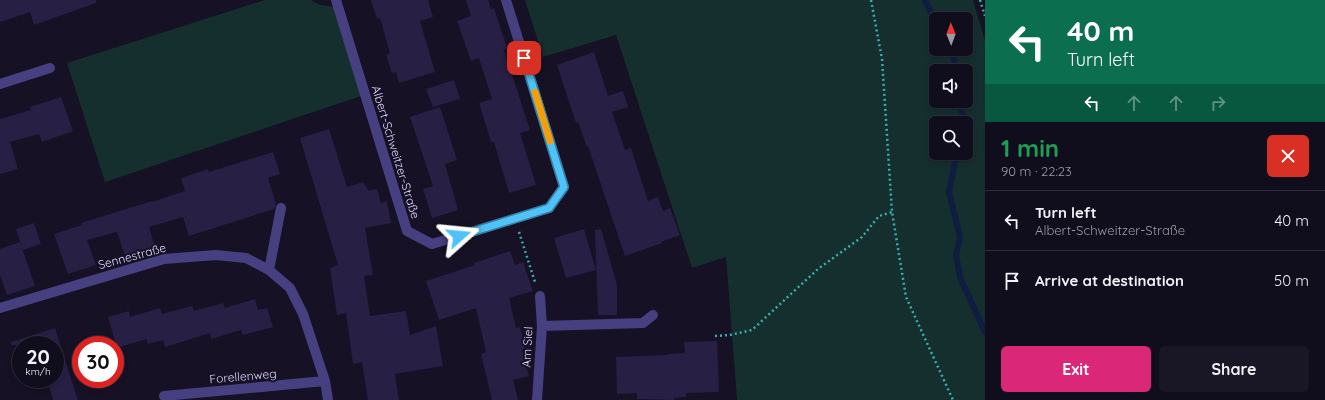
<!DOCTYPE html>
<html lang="en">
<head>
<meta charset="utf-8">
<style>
	body { margin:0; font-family:Quicksand,sans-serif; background:#191625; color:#f1f3f6; height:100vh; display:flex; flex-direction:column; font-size:15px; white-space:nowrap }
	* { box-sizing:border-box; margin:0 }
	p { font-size:13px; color:#9c9ca3 }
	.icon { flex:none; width:22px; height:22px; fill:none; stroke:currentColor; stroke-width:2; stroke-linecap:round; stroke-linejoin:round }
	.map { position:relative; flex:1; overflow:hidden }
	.drawer { display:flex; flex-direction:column; background:#100d1c; width:340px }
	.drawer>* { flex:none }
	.guide { background:#0b6e4f; color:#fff; overflow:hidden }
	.needle { width:26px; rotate:359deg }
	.buttons { position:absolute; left:929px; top:12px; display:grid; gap:8px }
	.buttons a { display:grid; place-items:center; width:44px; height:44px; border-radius:6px; background:#100d1c; box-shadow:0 2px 6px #0003,0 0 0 1px #302d3b; font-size:20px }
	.speed { position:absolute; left:12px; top:336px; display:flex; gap:8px; font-size:20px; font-weight:700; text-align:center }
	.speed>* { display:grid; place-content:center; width:52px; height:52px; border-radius:50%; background:#100d1c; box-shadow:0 2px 6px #0003,0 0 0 1px #302d3b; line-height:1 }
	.speed small { font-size:10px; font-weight:400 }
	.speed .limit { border:6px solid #d22; background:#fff; color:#111 }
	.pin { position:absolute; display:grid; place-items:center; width:34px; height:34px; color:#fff; margin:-17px; border-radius:8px; box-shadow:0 2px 6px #0006 }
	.me { position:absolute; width:44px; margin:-22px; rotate:72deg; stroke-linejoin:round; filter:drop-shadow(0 0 3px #0008) }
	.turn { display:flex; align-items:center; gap:14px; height:84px; padding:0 16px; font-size:18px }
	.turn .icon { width:52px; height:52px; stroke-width:2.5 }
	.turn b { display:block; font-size:28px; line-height:34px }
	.lanes { display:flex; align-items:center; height:38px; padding:0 16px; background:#0003; justify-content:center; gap:20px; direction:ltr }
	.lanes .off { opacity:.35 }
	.round { display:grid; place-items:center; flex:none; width:42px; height:42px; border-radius:6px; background:#191625 }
	.overview { display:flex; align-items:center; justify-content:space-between; height:68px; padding:0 16px }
	h1 { font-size:24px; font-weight:800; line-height:30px; color:#1e9e55 }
	.action { display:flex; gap:8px; margin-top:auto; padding:8px 16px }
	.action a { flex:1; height:46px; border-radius:6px; background:#db2777; color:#fff; font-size:16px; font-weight:800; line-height:46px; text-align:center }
	.action a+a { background:#191625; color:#f1f3f6 }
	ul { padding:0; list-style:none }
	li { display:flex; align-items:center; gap:12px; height:60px; padding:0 16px; border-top:1px solid #302d3b }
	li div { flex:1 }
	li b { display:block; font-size:15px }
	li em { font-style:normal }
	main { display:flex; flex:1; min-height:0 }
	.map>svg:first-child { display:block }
</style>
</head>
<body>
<main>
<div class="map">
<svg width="985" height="400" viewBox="0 0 985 400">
	<rect width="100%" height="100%" fill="#161125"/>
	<path fill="#152e2e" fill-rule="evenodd" d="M265,0H311C318,6 328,5 337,8L367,94L105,182L67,63Z
		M525,0H973L985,41V400H737L726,257L692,268L616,35L543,57ZM936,19H966V49H936ZM936,71H966V101H936ZM936,123H966V153H936Z"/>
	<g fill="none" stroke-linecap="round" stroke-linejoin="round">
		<path stroke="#0f1e40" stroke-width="6" d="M925,0L936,23
			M949,49L954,60L956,71
			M960,101L963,123
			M957,153L949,192L960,237L956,255L960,277L985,332"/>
	</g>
	<path fill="#281f44" d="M0,0H96V3L34,25L30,12L0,22Z
		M371,0H428L433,17L420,21L435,72L399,83L396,72L392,73L386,55L390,53L380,18L377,19Z
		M466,0H488L491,9L494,8L507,48L504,50L530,130L520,133L536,185L509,193L494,142H491L479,103L492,99L479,58L471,61L457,21L471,16Z
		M594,52L608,96L623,91L628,107L612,112L625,150L631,148L648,201L658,197L663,211L670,208L680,235L661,242L662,243L625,256L588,146L587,147L578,122L576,123L557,65Z
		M454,80L460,99L433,107L426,89Z
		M61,97L73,131L42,142L39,134L10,142L18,169L0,174V119L31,110L30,107Z
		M440,107L457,160L445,164L458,210L432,218L423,189L433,186L410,117Z
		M329,129L347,187L363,182L369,191L377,189L381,203L387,201L391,223L365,228L373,275L364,276L370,316L406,311L410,335L436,326L443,366L395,374L399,400H368L362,362L353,364L346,313L337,315L330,268L338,265L300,138Z
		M273,152L280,174L268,178L276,204L274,209L189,236L183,217L149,227L155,247L125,256L117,232L87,240L96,265L68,274L54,234L82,225L81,223L152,201V202L185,191L181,178L208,169L209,172Z
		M34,223L41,244L23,250L16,229Z
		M584,229L596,270L566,278L554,238Z
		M601,229L617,285V315H598L595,230Z
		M20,242L35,286L7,295L0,275V249Z
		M510,251L515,265L523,262L533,291L509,298L516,328L520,327L525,349L522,350L529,376L513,380L518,400H492L481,354L486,352L476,308L439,320L426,281L475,265L474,263Z
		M255,299L258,310L267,308L273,327L243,335L241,330L211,339L210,333L165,347L163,340L148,344L146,339L117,348L108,317L129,311L130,317L160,308L162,314L192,306L194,311L223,303L225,308Z
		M55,328L73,385L78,400H53L49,385L55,383V345H12L11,342Z
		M717,341L719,392L686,393V397L674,398V400L637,399V393L617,394L616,357L668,355V354L685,353L684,342Z"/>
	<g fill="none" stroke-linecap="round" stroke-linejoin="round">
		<path stroke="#3aaead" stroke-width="2.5" stroke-dasharray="2 3" stroke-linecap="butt" d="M871,0L882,59L892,212L906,297L953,400
			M980,0L985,16
			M519,232L535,282
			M715,336L730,335L752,330L818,269L862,237L879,216L892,212"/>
		<path stroke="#464080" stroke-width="10" d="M336,0L407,231L432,244L549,208L564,187L506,0
			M0,84L50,68
			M269,270L281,208
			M0,308L164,259L216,255L246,258L269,270L290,288L303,314L325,381L328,400
			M542,326L643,323L653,315
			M164,396L325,381
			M537,400L542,326L540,296"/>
	</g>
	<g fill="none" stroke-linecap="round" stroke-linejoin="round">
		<g stroke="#337fa1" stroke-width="10">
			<path id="route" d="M459,236L549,208L564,187L524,58"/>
		</g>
		<use href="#route" stroke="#4fc3f7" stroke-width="7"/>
		<path stroke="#f59e0b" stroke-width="7" d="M535,92L550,141"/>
	</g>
	<g text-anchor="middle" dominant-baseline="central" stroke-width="4" stroke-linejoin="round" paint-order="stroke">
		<g font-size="12" fill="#ded8fc" stroke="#161125">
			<text transform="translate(396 152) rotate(73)">Albert-Schweitzer-Straße</text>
			<text transform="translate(132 256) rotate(-15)">Sennestraße</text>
			<text transform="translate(527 347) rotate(-87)">Am Siel</text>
			<text transform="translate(243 376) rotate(-5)">Forellenweg</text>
		</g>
	</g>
</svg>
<div class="buttons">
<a><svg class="needle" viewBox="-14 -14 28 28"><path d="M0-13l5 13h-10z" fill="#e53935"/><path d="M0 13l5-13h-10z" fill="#9c9ca3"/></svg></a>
<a><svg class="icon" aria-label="sound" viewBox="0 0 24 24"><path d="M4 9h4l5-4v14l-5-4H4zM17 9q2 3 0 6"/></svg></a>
<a><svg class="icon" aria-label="search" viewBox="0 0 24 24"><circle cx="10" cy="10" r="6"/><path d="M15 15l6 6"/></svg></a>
</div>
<div class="speed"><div>20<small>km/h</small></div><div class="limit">30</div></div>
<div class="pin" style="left:524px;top:58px;background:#d93025"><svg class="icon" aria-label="arrive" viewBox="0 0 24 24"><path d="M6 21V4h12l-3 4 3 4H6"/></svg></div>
<svg class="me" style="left:459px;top:236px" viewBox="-20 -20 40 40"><path d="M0-17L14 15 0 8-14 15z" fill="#4fc3f7" stroke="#fff" stroke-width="4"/></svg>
</div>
<section class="drawer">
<div class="guide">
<div class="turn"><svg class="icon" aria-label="left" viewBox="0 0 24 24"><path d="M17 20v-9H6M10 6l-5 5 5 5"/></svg><div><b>40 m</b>Turn left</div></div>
<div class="lanes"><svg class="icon" aria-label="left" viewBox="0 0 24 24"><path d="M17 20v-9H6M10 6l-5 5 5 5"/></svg><svg class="icon off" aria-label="ahead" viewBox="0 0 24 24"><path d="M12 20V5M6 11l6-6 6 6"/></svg><svg class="icon off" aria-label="ahead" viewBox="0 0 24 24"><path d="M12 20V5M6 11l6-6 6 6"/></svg><svg class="icon off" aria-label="right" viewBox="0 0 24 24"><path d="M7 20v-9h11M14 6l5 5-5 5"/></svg></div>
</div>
<div class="overview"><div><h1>1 min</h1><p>90 m · 22:23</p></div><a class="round" style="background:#d93025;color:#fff"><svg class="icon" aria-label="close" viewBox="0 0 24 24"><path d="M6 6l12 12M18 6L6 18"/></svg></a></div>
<ul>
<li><svg class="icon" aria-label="left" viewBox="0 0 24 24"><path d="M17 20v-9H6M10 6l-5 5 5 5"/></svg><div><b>Turn left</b><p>Albert-Schweitzer-Straße</p></div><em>40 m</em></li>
<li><svg class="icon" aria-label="arrive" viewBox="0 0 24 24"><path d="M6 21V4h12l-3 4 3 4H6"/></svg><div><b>Arrive at destination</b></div><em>50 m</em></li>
</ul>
<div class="action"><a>Exit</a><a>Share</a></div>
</section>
</main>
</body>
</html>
